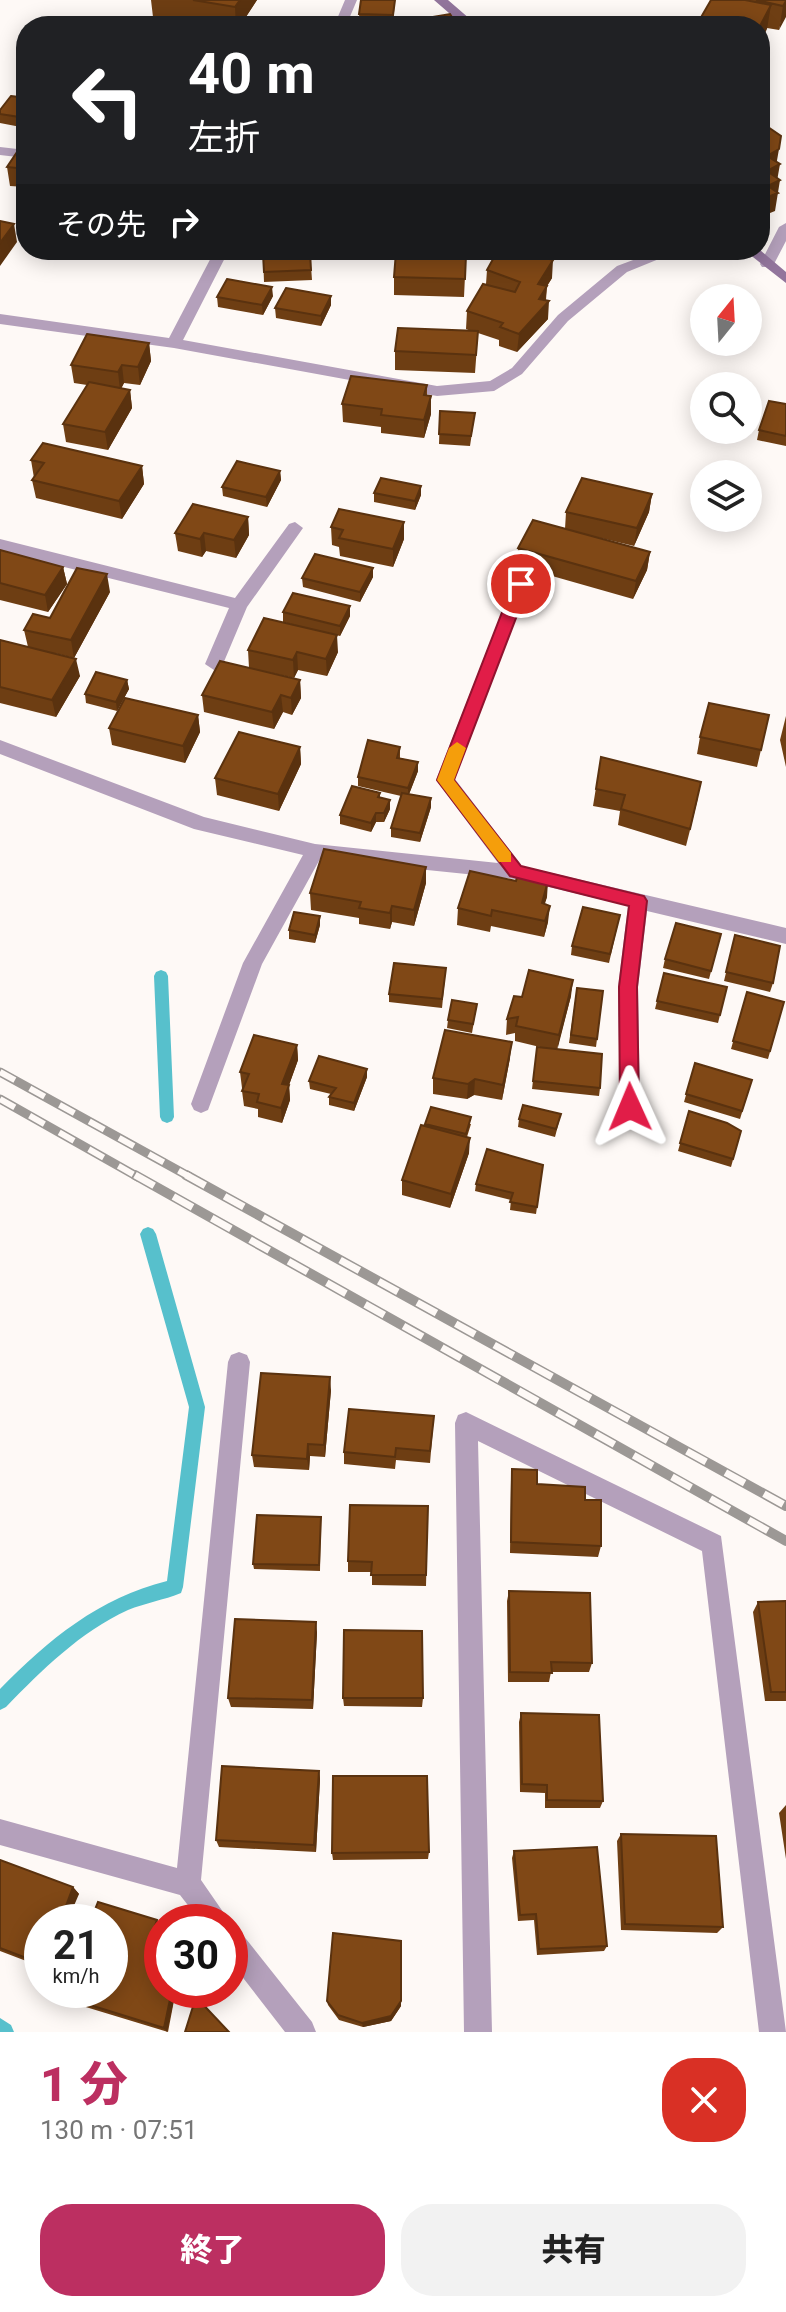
<!DOCTYPE html>
<html lang="ja">
<head>
<meta charset="utf-8">
<style>
	body { margin:0; font-family:Roboto,"Noto Sans JP",sans-serif; background:#f2f2f2; color:#222; height:100vh; display:flex; flex-direction:column; font-size:30px; white-space:nowrap }
	* { box-sizing:border-box; margin:0 }
	p { font-size:26px; color:#767676 }
	.icon { flex:none; width:44px; height:44px; fill:none; stroke:currentColor; stroke-width:2; stroke-linecap:round; stroke-linejoin:round }
	.map { position:relative; height:2032px; overflow:hidden }
	.drawer { display:flex; flex-direction:column; background:#fff; flex:1 }
	.drawer>* { flex:none }
	.top-card { position:absolute; left:16px; top:16px; width:754px; height:244px; border-radius:32px; box-shadow:0 4px 20px #0003; background:#202124; color:#fff; overflow:hidden }
	.needle { width:52px; rotate:18deg }
	.controls { position:absolute; left:690px; top:284px; display:grid; gap:16px }
	.controls a { display:grid; place-items:center; width:72px; height:72px; border-radius:50%; background:#fff; box-shadow:0 4px 20px #0003; font-size:40px }
	.speed { position:absolute; left:24px; top:1904px; display:flex; gap:16px; font-size:40px; font-weight:700; text-align:center }
	.speed>* { display:grid; place-content:center; width:104px; height:104px; border-radius:50%; background:#fff; box-shadow:0 4px 20px #0003; line-height:1 }
	.speed small { font-size:20px; font-weight:400 }
	.speed .limit { border:12px solid #d22; background:#fff; color:#111 }
	.pin { position:absolute; display:grid; place-items:center; width:68px; height:68px; color:#fff; margin:-34px; border:4px solid #fff; border-radius:50%; box-shadow:0 2px 8px #0007 }
	.me { position:absolute; width:88px; margin:-44px; rotate:359deg; stroke-linejoin:round; filter:drop-shadow(0 0 6px #0008) }
	.turn { display:flex; align-items:center; gap:28px; height:168px; padding:0 40px; font-size:36px }
	.turn .icon { width:104px; height:104px; stroke-width:2.5 }
	.turn b { display:block; font-size:56px; line-height:68px }
	.then { display:flex; align-items:center; height:76px; padding:0 40px; background:#0003; gap:16px; font-size:30px }
	.round { display:grid; place-items:center; flex:none; width:84px; height:84px; border-radius:32px; background:#f2f2f2 }
	.overview { display:flex; align-items:center; justify-content:space-between; height:136px; padding:0 40px }
	h1 { font-size:48px; font-weight:800; line-height:60px; color:#bc2f61 }
	.action { display:flex; gap:16px; margin-top:auto; padding:16px 40px }
	.action a { flex:1; height:92px; border-radius:32px; background:#bc2f61; color:#fff; font-size:32px; font-weight:800; line-height:92px; text-align:center }
	.action a+a { background:#f2f2f2; color:#222 }
	.map>svg:first-child { display:block }
</style>
</head>
<body>
<div class="map">
<svg width="786" height="2032" viewBox="0 0 786 2032">
	<rect width="100%" height="100%" fill="#fef9f6"/>
	<g fill="none" stroke-linecap="round" stroke-linejoin="round">
		<path fill="#57c0cc" fill-rule="evenodd" d="M161,970L166,972L168,976L174,1117L172,1121L167,1123L162,1121L160,1117L154,976L156,972Z
			M148,1227L153,1229L156,1234L205,1407L183,1587L181,1593C164,1600 145,1603 128,1610C80,1632 42,1670 6,1707L0,1710V1689C49,1639 99,1598 167,1581L189,1407L140,1234L143,1229Z
			M0,2018L11,2025L14,2032H0Z"/>
		<path fill="#b4a0bb" fill-rule="evenodd" d="M345,0H357L346,26H334Z
			M0,147L26,150V158L0,155Z
			M786,223V241L774,264L772,267H762L760,264L779,227Z
			M215,250H229L183,340L437,386L490,381L512,368L558,315L617,266L660,250H681L627,272L568,321L522,374L494,391L437,396L174,348L0,324V314L169,338Z
			M295,522L303,528L247,607L223,664L214,670L205,664L229,608L0,551V539L235,598L289,524Z
			M521,578L529,584L455,779L522,866L786,928V944L647,911L638,987L640,1107L637,1113L630,1116L623,1113L620,1107L618,987L628,906L516,879L320,859L262,964L208,1110L201,1113L194,1110L191,1104L243,963L303,855L194,829L0,754V740L204,817L315,844L498,863L436,780L513,584Z
			M239,1352L247,1355L250,1362L201,1880L230,1922H201L180,1895L0,1845V1819L177,1868L228,1362L231,1355Z
			M466,1412L721,1536L786,2032H759L702,1551L478,1441L492,2032H464L455,1423L458,1415Z
			M230,1926L239,1930L312,2022L316,2032H285L230,1961Z"/>
		<path fill="#92759c" fill-rule="evenodd" d="M434,0H448L478,26H464Z
			M744,250H760L786,272V283Z"/>
		<g stroke="#9c9895" stroke-width="9">
			<path id="rail-far1" d="M0,1072L190,1177
				M0,1099L138,1177"/>
		</g>
		<g stroke="#9c9895" stroke-width="10">
			<path id="rail" d="M135,1175L786,1541
				M186,1175L786,1506"/>
		</g>
		<use href="#rail-far1" stroke="#fef9f6" stroke-width="6" stroke-dasharray="17" stroke-linecap="butt"/>
		<use href="#rail" stroke="#fef9f6" stroke-width="7" stroke-dasharray="22" stroke-linecap="butt"/>
	</g>
	<path fill="#6e3e13" d="M151,0H257L240,26H205L153,17Z
		M395,0L393,25L360,24L359,14Z
		M711,0H786L779,30L767,28V29Z
		M26,98V128L0,123V110Z
		M26,147V187L10,186L7,167Z
		M310,252L312,280L264,282L263,254Z
		M466,255L464,297L394,295V277Z
		M487,270L552,278L547,286L546,300L548,319L517,352L499,346V340L478,333L475,373L395,370V351L471,331L466,329L467,311L486,284Z
		M273,296L263,315L218,307L217,297Z
		M331,296V305L321,326L276,318L275,308Z
		M149,343L151,361L140,385L124,383L121,389L130,390L132,408L108,450L66,442L63,424L87,385L74,383L71,365Z
		M427,385V396L431,414L424,438L381,433V427L343,422L342,404Z
		M786,404V446L757,440L759,430Z
		M440,411L475,413L470,446L439,444Z
		M31,460L142,466L144,484L122,519L36,498L32,480L34,478Z
		M280,471L281,480L267,507L223,496L222,487Z
		M374,493L421,495L415,510L374,502Z
		M652,494L649,512L634,546L592,536L650,552L647,570L633,599L517,566L518,548L565,529L566,512Z
		M248,517L249,535L236,558L206,551L202,557L178,551L175,533Z
		M331,527L404,539L393,567L340,556L339,547L332,545Z
		M0,550L63,567L67,584L48,612L0,600Z
		M373,568V577L360,602L303,587L302,578Z
		M110,592L74,658L54,653L80,676L56,717L0,703V640L28,647L24,630L50,618Z
		M350,606V616L340,636L283,622V612Z
		M248,650L338,652L327,676L298,670L294,678L249,668Z
		M127,680L129,689L117,711L86,703L85,694Z
		M300,680L301,698L292,715L283,712L274,729L204,712L202,695Z
		M198,715L200,732L185,763L112,745L109,728Z
		M769,715L757,767L697,754L700,737Z
		M786,716V767L780,740Z
		M300,747L301,764L279,811L217,795L215,778Z
		M400,747V758L418,762V771L409,794L431,807L420,842L391,837V828L401,796L358,786V777Z
		M601,757L698,798L686,846L618,825L620,811L593,806Z
		M380,793V798L390,809L384,822H376L371,832L340,824V815Z
		M426,867V883L414,926L392,922L390,929L359,924V918L311,910L310,893Z
		M547,897L544,904L548,922L544,937L491,926L490,932L457,925L458,908Z
		M620,915L609,963L571,955L572,946Z
		M320,925L315,943L289,939V930Z
		M721,934L709,979L663,968L665,959Z
		M735,935L773,983L770,992L724,981Z
		M446,968L442,1008L389,1002V994Z
		M664,973L727,987L718,1023L655,1009Z
		M577,988L603,991L596,1047L569,1043Z
		M747,992L784,1002L768,1059L731,1049Z
		M571,996L557,1049L600,1088L599,1096L532,1089L537,1047H540L515,1041V1033L506,1035L507,1019L522,997Z
		M477,1004L472,1033L447,1028L448,1020Z
		M297,1045L298,1060L289,1085L290,1100L282,1123L258,1117V1109L244,1106L242,1091L244,1088H242L240,1072Z
		M510,1058L502,1100L474,1095L467,1099L433,1094V1078Z
		M695,1063L752,1080L740,1119L684,1102Z
		M367,1077L354,1111L329,1105V1097L331,1094L310,1089L309,1081Z
		M689,1111L741,1131L731,1167L678,1151Z
		M561,1114L555,1137L518,1127L519,1119Z
		M425,1124H471L467,1137L469,1153L450,1208L402,1195V1180Z
		M543,1165L536,1214L510,1210L511,1200L475,1191L476,1184Z
		M331,1390L325,1457L310,1456L309,1470L254,1467L252,1455Z
		M434,1416L430,1463L396,1460L395,1469L344,1464V1452Z
		M512,1469L537,1484L585,1500L601,1546L598,1557L510,1553L511,1480Z
		M428,1506L426,1586L372,1585V1572H348V1561Z
		M321,1517L320,1571L254,1569L253,1564Z
		M509,1591L592,1663L589,1672H551L549,1682H508L507,1601Z
		M786,1601V1701H765L753,1612L758,1602Z
		M317,1632L313,1709L231,1707L228,1698Z
		M343,1698H423L422,1707L344,1706Z
		M521,1713L603,1801L600,1808H545V1793L520,1792L519,1722Z
		M319,1771L320,1779L316,1852L219,1847L216,1840Z
		M786,1805V1859L779,1813Z
		M621,1834L723,1927L717,1933L621,1930L617,1841Z
		M514,1851L607,1946L604,1951L537,1955L534,1920L518,1921L512,1858Z
		M429,1852L428,1859L333,1860L332,1853Z
		M0,1860L73,1887L79,1894L42,1922V1967L0,1951Z
		M161,1926L153,1950L162,1990H176L168,2032L66,2001L61,1996Z
		M327,2001L401,2006L391,2021L363,2027L339,2020L328,2005Z"/>
	<path fill="#5a320f" d="M240,0H257L240,26H236L235,7Z
		M786,1V17L779,30L783,6Z
		M771,5L767,29L760,43V26Z
		M779,149L776,166L780,164L777,181L780,180L775,211L760,217L767,156Z
		M14,224L17,242L0,266V243Z
		M553,260L552,278L547,286L545,304L549,301L548,319L517,352L519,334L538,284Z
		M272,287L273,296L263,315L262,305Z
		M331,296V305L321,326V316Z
		M149,343L151,361L140,385L138,367Z
		M122,365L124,383L120,390L118,372Z
		M130,390L132,408L108,450L105,432Z
		M431,396V414L424,438V420Z
		M142,466L144,484L122,519L119,501Z
		M280,471L281,480L267,507L266,497Z
		M421,486V495L415,510V501Z
		M652,494L649,512L634,546L637,528Z
		M248,517L249,535L236,558L234,540Z
		M404,522V539L393,567V549Z
		M204,533L206,551L202,557L200,539Z
		M650,552L647,570L633,599L636,581Z
		M63,567L67,584L48,612L45,595Z
		M373,568V577L360,602V592Z
		M107,574L110,592L74,658L71,640Z
		M350,606V616L340,636V626Z
		M337,635L338,652L327,676L326,659Z
		M297,652L298,670L294,678L293,660Z
		M76,659L80,676L56,717L52,700Z
		M127,680L129,689L117,711L116,702Z
		M300,680L301,698L292,715L291,698Z
		M281,695L283,712L274,729L272,712Z
		M198,715L200,732L185,763L183,746Z
		M300,747L301,764L279,811L278,794Z
		M418,762V771L408,797V788Z
		M431,798V807L420,842V833Z
		M390,800V809L384,822V813Z
		M376,813V822L371,832V823Z
		M426,867V883L414,926V910Z
		M548,881L547,897L540,920L542,903Z
		M392,906V922L390,929V913Z
		M550,906L548,922L544,937L545,921Z
		M320,916V925L315,943V935Z
		M573,980L571,996L557,1051L559,1035Z
		M512,1042L510,1058L502,1100L503,1085Z
		M297,1045L298,1060L284,1099L282,1084Z
		M367,1069V1077L354,1111V1103Z
		M475,1079L474,1095L467,1099L468,1084Z
		M289,1085L290,1100L282,1123L281,1108Z
		M470,1138L469,1153L450,1208L451,1194Z
		M330,1377L331,1390L325,1457L324,1445Z
		M308,1444L310,1456L309,1470L307,1459Z
		M316,1622L317,1632L313,1709L312,1700Z
		M319,1771L320,1779L316,1852L314,1845Z
		M73,1887L79,1894L67,1922H60Z
		M157,1920L161,1926L151,1953L147,1948Z
		M172,1990H176L167,2032L164,2028Z
		M401,2001V2006L391,2021L363,2027L362,2023Z"/>
	<path fill="#804816" stroke="#5a320f" stroke-width="2" d="M193,0H240L235,7Z
		M361,0H395L393,15L359,14Z
		M711,0H745L771,5L760,26H696Z
		M756,0H786V1L783,6Z
		M450,14L458,26H426L421,19Z
		M362,22L386,24L385,26H360Z
		M11,96L26,98V118L0,114V110Z
		M768,127L781,136L779,149L767,156L780,164L767,171L780,180L768,186L778,193L762,199L760,197V130Z
		M21,146L26,147V169L7,167Z
		M0,221L14,224L0,243Z
		M498,250H519L553,260L538,284L547,286L539,299L549,301L519,334L500,327L503,323L467,311L483,284L515,292L520,282L487,270Z
		M310,252L311,270L264,272L263,254Z
		M396,252L466,255L465,279L394,277Z
		M227,279L272,287L262,305L217,297Z
		M286,288L331,296L321,316L275,308Z
		M398,328L478,331L476,355L395,351Z
		M87,334L149,343L138,367L122,365L118,372L71,365Z
		M351,376L427,385L424,395L431,396L424,420L381,415L382,409L342,404Z
		M89,382L130,390L105,432L63,424Z
		M769,401L786,404V436L759,430Z
		M440,411L475,413L471,436L439,434Z
		M43,443L142,466L119,501L32,480L44,463L31,460Z
		M237,461L280,471L266,497L222,487Z
		M381,478L421,486L415,501L374,493Z
		M582,478L652,494L637,528L566,512Z
		M193,504L248,517L234,540L204,533L200,539L175,533Z
		M339,509L404,522L393,549L339,538L343,530L331,527Z
		M533,520L650,552L636,581L518,548Z
		M0,550L63,567L45,595L0,583Z
		M315,554L373,568L360,592L302,578Z
		M77,568L107,574L71,640L24,630L33,614L50,618Z
		M293,593L350,606L340,626L283,612Z
		M264,618L337,635L326,659L297,652L293,660L248,650Z
		M0,640L76,659L52,700L0,687Z
		M220,661L300,680L291,698L281,695L272,712L202,695Z
		M96,672L127,680L116,702L85,694Z
		M125,698L198,715L183,746L109,728Z
		M709,703L769,715L761,750L700,737Z
		M239,732L300,747L278,794L215,778Z
		M368,740L400,747L397,758L418,762L408,788L358,777Z
		M601,757L701,782L690,829L621,809L625,795L596,789Z
		M352,786L380,793L378,797L390,800L384,813H376L371,823L340,815Z
		M402,793L431,798L420,833L391,828Z
		M324,849L426,867L414,910L392,906L390,913L359,908L361,902L310,893Z
		M470,871L516,881L518,874L548,881L542,903L550,906L545,921L492,910L491,916L458,908Z
		M583,907L620,915L610,954L572,946Z
		M294,912L320,916L315,935L289,930Z
		M676,923L721,934L711,971L665,959Z
		M735,935L780,946L773,983L726,972Z
		M394,963L446,968L442,999L389,994Z
		M529,970L573,980L559,1035L516,1026L518,1017L507,1019L514,996L522,997Z
		M664,973L727,987L720,1015L657,1001Z
		M577,988L603,991L597,1039L571,1035Z
		M747,992L784,1002L770,1051L733,1041Z
		M452,1000L477,1004L473,1024L448,1020Z
		M445,1030L512,1042L503,1085L475,1079L468,1084L433,1078Z
		M254,1035L297,1045L282,1084L289,1085L281,1108L257,1102L259,1094L242,1091L249,1074L240,1072Z
		M537,1047L602,1054L600,1088L533,1081Z
		M319,1056L367,1069L354,1103L329,1097L336,1088L309,1081Z
		M695,1063L752,1080L742,1111L686,1094Z
		M523,1105L561,1114L556,1129L519,1119Z
		M431,1107L471,1117L466,1134L425,1124Z
		M689,1111L727,1123L741,1131L733,1159L680,1143Z
		M421,1125L470,1138L451,1194L402,1180Z
		M487,1149L543,1165L537,1207L510,1202L513,1193L476,1184Z
		M261,1373L330,1377L324,1445L308,1444L307,1459L252,1455Z
		M349,1409L434,1416L430,1451L396,1448L395,1457L344,1452Z
		M512,1469L537,1470V1484L585,1487V1500H601V1546L511,1542Z
		M350,1505L428,1506L426,1575H371L372,1562L348,1561Z
		M257,1515L321,1517L319,1565L253,1564Z
		M509,1591L590,1593L592,1663L551,1662L552,1673L510,1672Z
		M786,1601V1692H771L758,1602Z
		M235,1619L316,1622L312,1700L228,1698Z
		M344,1630L422,1631L423,1698H343Z
		M521,1713L599,1715L603,1801L547,1800V1785L522,1784Z
		M222,1766L319,1771L314,1845L216,1840Z
		M333,1776H427L429,1852L332,1853Z
		M621,1834L716,1836L723,1927L625,1924Z
		M597,1847L607,1946L539,1949L536,1914L520,1915L514,1851Z
		M0,1860L73,1887L60,1922H42V1964L0,1948Z
		M98,1902L157,1920L147,1948L162,1953V1990H172L164,2028L61,1996L63,1990H110V1922H90Z
		M333,1933L401,1941V2001L391,2016L362,2023L338,2015L327,2001Z
		M196,1997L229,2032H185Z"/>
	<path fill="#e11d48" stroke="#92132f" stroke-width="2" d="M521,578L529,584L454,780L521,866L644,896L647,901L637,987L639,1107L630,1115L620,1107L619,987L629,906L510,876L437,780L513,584Z"/>
	<path fill="#f59e0b" d="M457,742L466,748L454,780L511,853V862H499L437,780L449,748Z"/>
</svg>
<div class="controls">
<a><svg class="needle" viewBox="-14 -14 28 28"><path d="M0-13l5 13h-10z" fill="#e53935"/><path d="M0 13l5-13h-10z" fill="#767676"/></svg></a>
<a><svg class="icon" aria-label="search" viewBox="0 0 24 24"><circle cx="10" cy="10" r="6"/><path d="M15 15l6 6"/></svg></a>
<a><svg class="icon" aria-label="layers" viewBox="0 0 24 24"><path d="M12 4l9 5-9 5-9-5zM3 14l9 5 9-5"/></svg></a>
</div>
<div class="speed"><div>21<small>km/h</small></div><div class="limit">30</div></div>
<div class="pin" style="left:521px;top:584px;background:#d93025"><svg class="icon" aria-label="arrive" viewBox="0 0 24 24"><path d="M6 21V4h12l-3 4 3 4H6"/></svg></div>
<svg class="me" style="left:630px;top:1107px" viewBox="-20 -20 40 40"><path d="M0-17L14 15 0 8-14 15z" fill="#e11d48" stroke="#fff" stroke-width="4"/></svg>
<div class="top-card">
<div class="turn"><svg class="icon" aria-label="left" viewBox="0 0 24 24"><path d="M17 20v-9H6M10 6l-5 5 5 5"/></svg><div><b>40 m</b>左折</div></div>
<div class="then">その先<svg class="icon" aria-label="right" viewBox="0 0 24 24"><path d="M7 20v-9h11M14 6l5 5-5 5"/></svg></div>
</div>
</div>
<section class="drawer">
<div class="overview"><div><h1>1 分</h1><p>130 m · 07:51</p></div><a class="round" style="background:#d93025;color:#fff"><svg class="icon" aria-label="close" viewBox="0 0 24 24"><path d="M6 6l12 12M18 6L6 18"/></svg></a></div>
<div class="action"><a>終了</a><a>共有</a></div>
</section>
</body>
</html>
